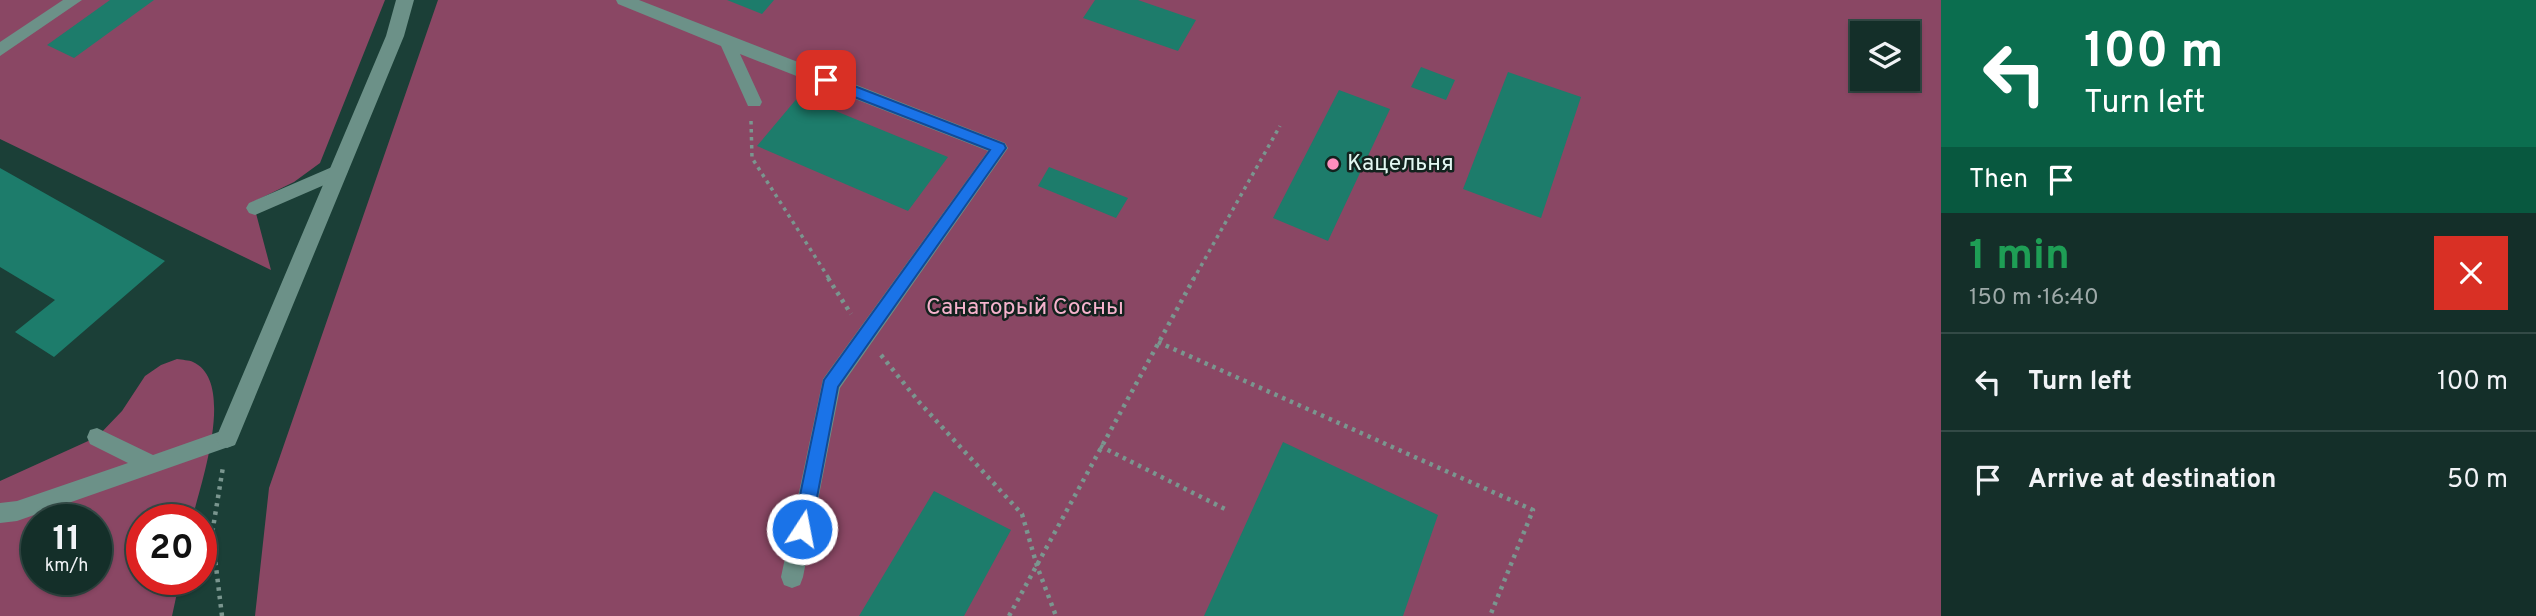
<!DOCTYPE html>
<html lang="en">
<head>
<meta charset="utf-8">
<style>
	body { margin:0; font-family:Overpass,sans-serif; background:#213b35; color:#f1f3f6; height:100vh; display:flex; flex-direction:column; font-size:26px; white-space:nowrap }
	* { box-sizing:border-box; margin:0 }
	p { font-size:23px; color:#9da9a8 }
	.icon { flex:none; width:38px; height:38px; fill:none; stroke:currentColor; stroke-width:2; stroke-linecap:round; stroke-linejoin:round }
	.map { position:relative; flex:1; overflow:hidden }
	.details { display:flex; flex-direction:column; background:#142f29; width:595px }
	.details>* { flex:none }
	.top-card { background:#0b6e4f; color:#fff; overflow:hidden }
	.controls { position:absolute; left:1850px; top:21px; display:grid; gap:14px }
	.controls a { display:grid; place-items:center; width:70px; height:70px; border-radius:0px; background:#142f29; box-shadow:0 2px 5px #0004,0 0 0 2px #334a46; font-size:35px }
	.speed { position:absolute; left:21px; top:504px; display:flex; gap:14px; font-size:35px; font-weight:700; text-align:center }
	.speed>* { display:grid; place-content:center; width:91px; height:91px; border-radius:50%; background:#142f29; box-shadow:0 2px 5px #0004,0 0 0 2px #334a46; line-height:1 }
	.speed small { font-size:18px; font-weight:400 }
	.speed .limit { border:10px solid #d22; background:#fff; color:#111 }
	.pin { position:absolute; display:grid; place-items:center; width:60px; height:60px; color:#fff; margin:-30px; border-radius:14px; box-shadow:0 4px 10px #0006 }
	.me { position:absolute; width:77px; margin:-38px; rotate:11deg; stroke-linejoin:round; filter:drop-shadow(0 0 5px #0008) }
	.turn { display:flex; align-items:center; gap:24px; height:147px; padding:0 28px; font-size:32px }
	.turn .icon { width:91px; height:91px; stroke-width:2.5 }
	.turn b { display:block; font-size:49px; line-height:60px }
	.then { display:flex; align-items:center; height:66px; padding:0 28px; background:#0003; gap:14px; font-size:26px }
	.round { display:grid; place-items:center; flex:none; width:74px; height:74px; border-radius:0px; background:#213b35 }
	.headline { display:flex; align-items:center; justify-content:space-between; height:119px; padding:0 28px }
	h1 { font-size:42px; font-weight:700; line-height:52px; color:#1e9e55 }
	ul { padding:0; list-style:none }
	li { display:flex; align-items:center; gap:21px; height:98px; padding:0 28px; border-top:2px solid #334a46 }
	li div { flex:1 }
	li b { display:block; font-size:26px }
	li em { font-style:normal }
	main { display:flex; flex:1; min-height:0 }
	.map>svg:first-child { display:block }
</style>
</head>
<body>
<main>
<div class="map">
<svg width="1941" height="616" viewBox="0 0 1941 616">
	<rect width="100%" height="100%" fill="#1b3f37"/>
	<path fill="#8a4764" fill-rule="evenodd" d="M0,0H385L320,163L294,182L253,202L271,270L0,139Z
		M438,0H1941V616H255L269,488ZM1862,33H1908V79H1862Z
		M177,359C182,360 189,360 193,362C237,382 200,485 192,520H142V579H180L172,616H0V481L97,437L122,411L145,376L161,365ZM37,520H96V579H37Z"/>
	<path fill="#1d7c6b" d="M110,0H154L74,58L47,45Z
		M727,0H774L762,14Z
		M1095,0H1138L1196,20L1178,51L1083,18Z
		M1421,67L1455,80L1446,100L1411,87Z
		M1508,72L1581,97L1541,218L1463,189Z
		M1339,90L1390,109L1328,241L1273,218Z
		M799,96L948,157L908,211L757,146Z
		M1049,167L1128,198L1116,218L1038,186Z
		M0,168L165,261L54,357L15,332L55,300L0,267Z
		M1283,442L1438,515L1403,616H1204Z
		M934,491L1011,530L964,616H859Z"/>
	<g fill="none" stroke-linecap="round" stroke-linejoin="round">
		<path stroke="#7a968f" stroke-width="3.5" stroke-dasharray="3.5 4.5" stroke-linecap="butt" d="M751,121L752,158L830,280
			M1193,280L1280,126"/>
		<path stroke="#7a968f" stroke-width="4.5" stroke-dasharray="3.5 5" stroke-linecap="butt" d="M828,278L851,314
			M1158,342L1533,510L1490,616
			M881,355L919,402L1022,514L1037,566L1056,616
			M1100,446L1229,511
			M222,616L212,534L223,467
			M1009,616L1194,278"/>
		<path fill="#6c9188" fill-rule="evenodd" d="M63,0H82L0,56V42Z
			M616,0H639L1005,143L1008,148L840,388L803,577L800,585L792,588L784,585L781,577L823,379L988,151L740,54L762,102L760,106H748L721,46L618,4Z
			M339,164L345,166L348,171L345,176L255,215L249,213L246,208L249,203Z
			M97,428L153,455L227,429L234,431L237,438L234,445L17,521L0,523V503L17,501L128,463L90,444L87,437L90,430Z"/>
		<path fill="#6c9188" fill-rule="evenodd" d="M396,0H414L404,36L238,438L235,445L227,448L219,445L216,438L386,36Z"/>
	</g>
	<path fill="#1a73e8" stroke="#114b97" stroke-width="2" d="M826,75L1004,144L1006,148L838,387L811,529L808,535L802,538L795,535L793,529L824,380L990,150L821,84V77Z"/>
	<circle fill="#fe8ebe" stroke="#13221e" stroke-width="2.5" cx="1333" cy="164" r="7"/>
	<g text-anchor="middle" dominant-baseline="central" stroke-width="5" stroke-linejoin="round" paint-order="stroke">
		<g font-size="23" fill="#e3f7f2" stroke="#13221e" text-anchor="start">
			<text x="1347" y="164">Кацельня</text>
		</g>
		<g font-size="23" fill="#f6b3cd" stroke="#13221e">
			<text x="1025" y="308">Санаторый Сосны</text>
		</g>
	</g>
</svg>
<div class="controls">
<a><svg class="icon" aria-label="layers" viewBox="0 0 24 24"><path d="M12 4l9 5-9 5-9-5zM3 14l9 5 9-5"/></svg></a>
</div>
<div class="speed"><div>11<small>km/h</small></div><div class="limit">20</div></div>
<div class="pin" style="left:826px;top:80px;background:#d93025"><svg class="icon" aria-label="arrive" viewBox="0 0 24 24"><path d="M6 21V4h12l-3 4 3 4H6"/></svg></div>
<svg class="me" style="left:802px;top:529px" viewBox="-20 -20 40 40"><circle r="17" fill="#1a73e8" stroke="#fff" stroke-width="3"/><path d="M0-11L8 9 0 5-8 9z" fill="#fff"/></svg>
</div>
<section class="details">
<div class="top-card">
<div class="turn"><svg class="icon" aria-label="left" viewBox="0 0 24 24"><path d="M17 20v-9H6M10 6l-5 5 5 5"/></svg><div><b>100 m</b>Turn left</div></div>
<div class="then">Then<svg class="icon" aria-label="arrive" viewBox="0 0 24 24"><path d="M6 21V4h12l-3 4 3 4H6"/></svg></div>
</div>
<div class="headline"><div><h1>1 min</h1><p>150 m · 16:40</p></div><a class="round" style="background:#d93025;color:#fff"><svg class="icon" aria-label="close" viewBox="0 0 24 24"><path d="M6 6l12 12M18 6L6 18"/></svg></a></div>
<ul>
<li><svg class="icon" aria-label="left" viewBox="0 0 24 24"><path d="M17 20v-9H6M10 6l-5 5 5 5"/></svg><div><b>Turn left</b></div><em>100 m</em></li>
<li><svg class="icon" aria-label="arrive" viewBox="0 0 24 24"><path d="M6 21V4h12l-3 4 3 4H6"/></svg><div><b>Arrive at destination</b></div><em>50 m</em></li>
</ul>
</section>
</main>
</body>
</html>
